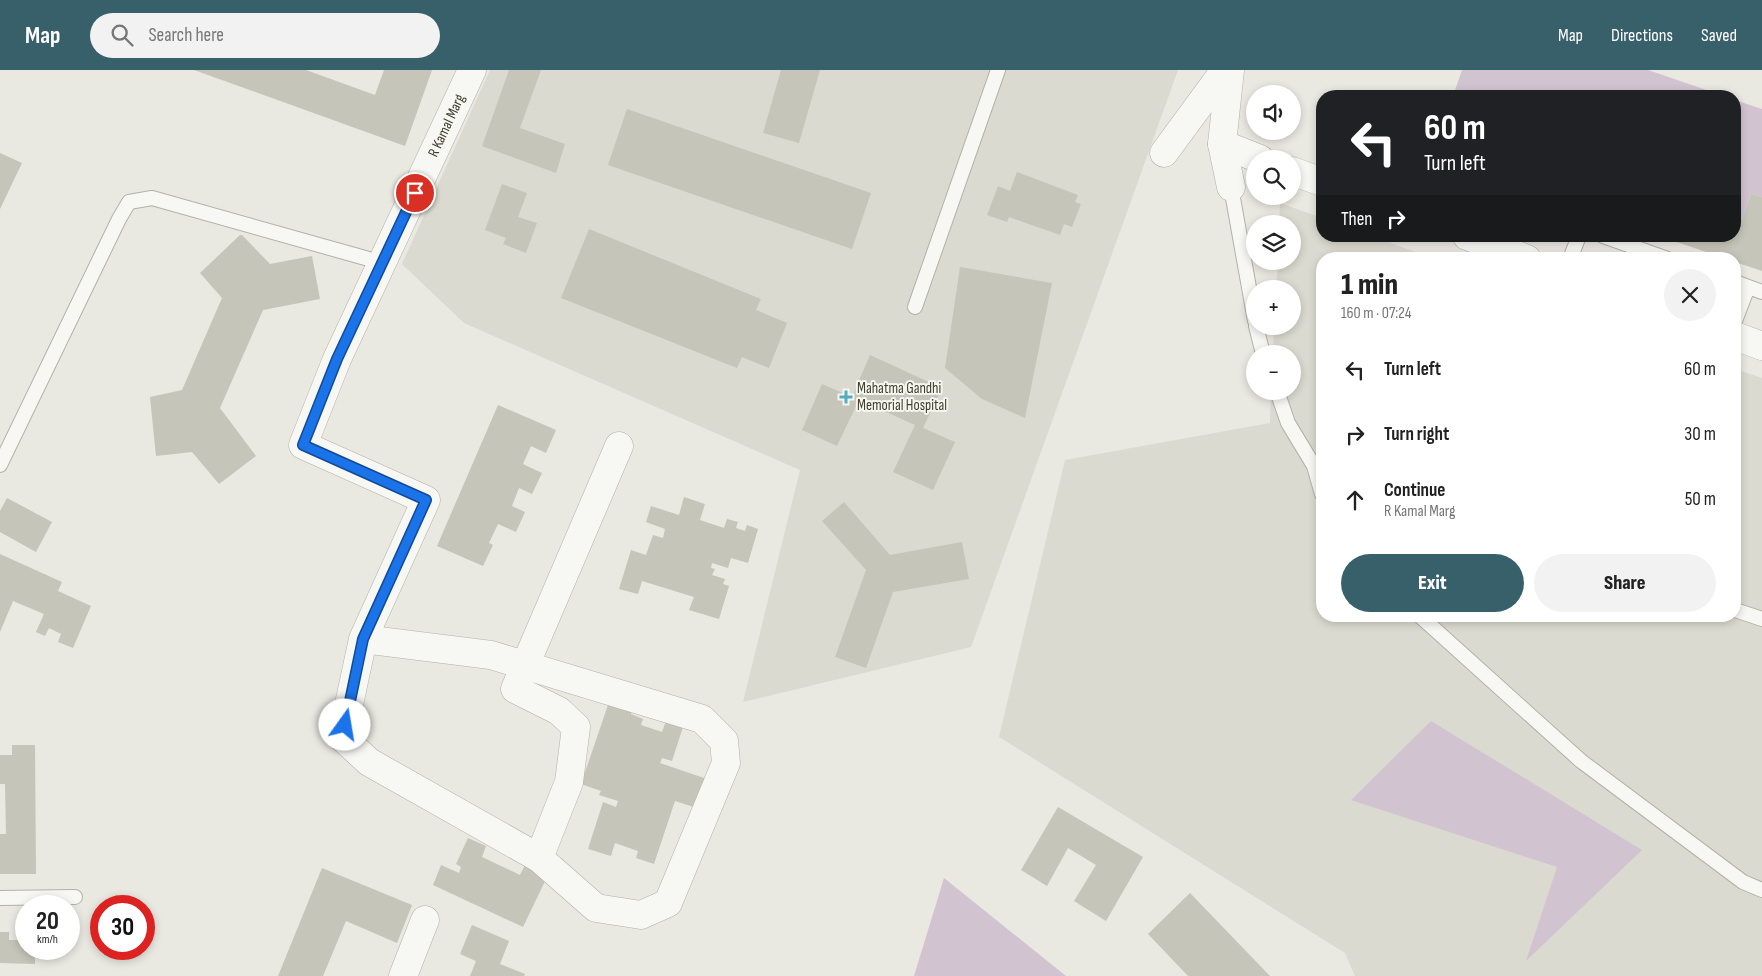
<!DOCTYPE html>
<html lang="en">
<head>
<meta charset="utf-8">
<style>
	body { margin:0; font-family:"Sofia Sans Condensed",sans-serif; background:#f2f2f2; color:#222; height:100vh; display:flex; flex-direction:column; font-size:19px; white-space:nowrap }
	* { box-sizing:border-box; margin:0 }
	p { font-size:16px; color:#767676 }
	.icon { flex:none; width:28px; height:28px; fill:none; stroke:currentColor; stroke-width:2; stroke-linecap:round; stroke-linejoin:round }
	.map { position:relative; flex:1; overflow:hidden }
	.details { position:absolute; left:1316px; top:182px; width:425px; height:370px; display:flex; flex-direction:column; background:#fff; border-radius:20px; box-shadow:0 2px 8px #0003 }
	.details>* { flex:none }
	.banner { position:absolute; left:1316px; top:20px; width:425px; height:152px; border-radius:20px; box-shadow:0 2px 8px #0003; background:#202124; color:#fff; overflow:hidden }
	.controls { position:absolute; left:1246px; top:15px; display:grid; gap:10px }
	.controls a { display:grid; place-items:center; width:55px; height:55px; border-radius:50%; background:#fff; box-shadow:0 2px 8px #0003; font-size:25px }
	.speed { position:absolute; left:15px; top:825px; display:flex; gap:10px; font-size:25px; font-weight:700; text-align:center }
	.speed>* { display:grid; place-content:center; width:65px; height:65px; border-radius:50%; background:#fff; box-shadow:0 2px 8px #0003; line-height:1 }
	.speed small { font-size:12px; font-weight:400 }
	.speed .limit { border:8px solid #d22; background:#fff; color:#111 }
	.pin { position:absolute; display:grid; place-items:center; width:42px; height:42px; color:#fff; margin:-21px; border:2px solid #fff; border-radius:50%; box-shadow:0 1px 5px #0007 }
	.me { position:absolute; width:55px; margin:-28px; rotate:13deg; stroke-linejoin:round; filter:drop-shadow(0 0 4px #0008) }
	.turn { display:flex; align-items:center; gap:18px; height:105px; padding:0 25px; font-size:22px }
	.turn .icon { width:65px; height:65px; stroke-width:2.5 }
	.turn b { display:block; font-size:35px; line-height:42px }
	.then { display:flex; align-items:center; height:48px; padding:0 25px; background:#0003; gap:10px; font-size:19px }
	.round { display:grid; place-items:center; flex:none; width:52px; height:52px; border-radius:26px; background:#f2f2f2 }
	.head { display:flex; align-items:center; justify-content:space-between; height:85px; padding:0 25px }
	h1 { font-size:30px; font-weight:800; line-height:38px }
	.primary-button { display:flex; gap:10px; margin-top:auto; padding:10px 25px }
	.primary-button a { flex:1; height:58px; border-radius:30px; background:#38606a; color:#fff; font-size:20px; font-weight:800; line-height:58px; text-align:center }
	.primary-button a+a { background:#f2f2f2; color:#222 }
	ul { padding:0; list-style:none }
	li { display:flex; align-items:center; gap:15px; height:65px; padding:0 25px }
	li div { flex:1 }
	li b { display:block; font-size:19px }
	li em { font-style:normal }
	header { display:flex; align-items:center; gap:30px; box-sizing:border-box; height:70px; padding:0 25px; background:#38606a; color:#fff }
	header strong { font-size:24px }
	nav { display:flex; gap:28px; margin-inline-start:auto; font-size:18px }
	.search { width:350px; height:45px; background:#f2f2f2; display:flex; align-items:center; gap:12px; box-sizing:border-box; padding:0 18px; border-radius:28px; color:#767676; font-size:19px }
	.map>svg:first-child { display:block }
</style>
</head>
<body>
<header>
<strong>Map</strong>
<div class="search"><svg class="icon" aria-label="search" viewBox="0 0 24 24"><circle cx="10" cy="10" r="6"/><path d="M15 15l6 6"/></svg>Search here</div>
<nav><a>Map</a><a>Directions</a><a>Saved</a></nav>
</header>
<div class="map">
<svg width="1762" height="906" viewBox="0 0 1762 906">
	<rect width="100%" height="100%" fill="#e9e8e1"/>
	<path fill="#dadad0" d="M490,0H1178L971,577L743,632L800,400L464,253L402,194Z
		M1280,133L1322,148V166H1372L1434,189H1322V546H1735V299L1762,308V906H1355L1345,883L999,667L1065,390L1270,353L1271,321H1292V284H1273L1274,256H1292V219H1276L1278,191H1292V154H1279Z"/>
	<path fill="#d2c3d1" d="M1462,0H1648L1724,26H1453Z
		M1735,30L1762,39V127L1751,124L1742,150L1735,147Z
		M1431,651L1642,780L1526,891L1557,797L1351,730Z
		M944,808L1066,906H914Z"/>
	<path fill="#c5c5b9" d="M194,0H306L375,25L384,0H432L405,76Z
		M509,0H541L520,58L565,74L556,103L482,76Z
		M781,0H820L799,73L763,63Z
		M627,39L871,123L852,179L608,95Z
		M0,83L22,93L0,139Z
		M1017,102L1078,125L1075,132L1081,134L1072,157L1064,154L1060,165L1009,147L1007,152L987,145L998,116L1010,121Z
		M502,114L527,123L518,147L537,153L526,183L503,174L506,168L485,160Z
		M1751,124L1762,127V201L1735,192V189H1727L1662,167L1735,166V147L1742,150Z
		M589,159L761,229L756,240L787,253L769,298L742,287L737,298L561,228Z
		M240,165H242L270,194L312,186L320,229L263,240L220,338L256,386L219,414L192,382L156,386L150,327L182,320L222,228L200,203Z
		M960,197L1052,213L1025,348L982,329L945,298Z
		M870,285L942,318L923,358L955,372L933,420L893,402L915,355L859,330L837,376L802,360L822,314L852,327Z
		M498,335L556,360L546,383L531,376L523,394L542,403L532,424L519,418L512,436L525,442L516,462L498,454L489,473L493,475L483,496L437,476Z
		M684,427L705,434L700,450L724,458L727,449L738,452L736,458L745,461L747,455L758,459L748,493L731,488L728,498L712,493L711,498L715,499L712,505L725,509L723,514L729,516L719,549L689,540L694,527L642,511L638,524L619,519L631,480L646,485L653,465L663,468L665,459L646,452L651,436L679,445Z
		M7,428L52,452L36,482L0,462V441Z
		M844,432L890,485L962,472L969,509L893,522L866,598L835,587L866,500L822,451Z
		M0,484L62,512L58,521L91,536L73,578L58,572L61,564L49,558L45,566L36,562L44,544L13,531L0,562Z
		M609,632L632,640L631,644L643,649L641,655L662,662L666,651L683,657L672,691L662,688L660,693L707,709L697,738L675,731L654,794L636,788L638,781L615,773L611,786L588,779L603,732L616,737L618,731L599,725L601,721L581,714Z
		M12,675H35L36,804H0V764H6L5,714H0V685H12Z
		M1058,737L1143,787L1106,851L1074,831L1096,795L1068,778L1047,816L1021,800Z
		M468,768L486,776L482,787L520,805L525,795L548,805L523,857L433,815L441,795L459,803L461,797L456,794Z
		M322,798L412,835L397,873L346,851L323,906H278Z
		M1190,823L1270,906H1188L1148,864Z
		M472,855L509,871L500,894L525,904L524,906H470L476,891L460,884Z
		M0,862H9V870H18V862H26V879H44V882H35V894L0,893Z"/>
	<g fill="none" stroke-linecap="round" stroke-linejoin="round">
		<g stroke="#b3b2a7" stroke-width="16">
			<path id="service" d="M1231,117L1255,251
				M1603,166L1668,189
				M1570,189L1579,166
				M1735,212L1762,222
				M915,237L998,0
				M1735,251L1748,217
				M1256,256L1263,284
				M1277,321L1288,353L1314,396L1322,424
				M0,395L119,149L129,132L152,128L383,193
				M1735,540L1762,549
				M1420,546L1581,691L1743,812L1762,820
				M0,828L75,827"/>
		</g>
		<g stroke="#b3b2a7" stroke-width="29">
			<g id="minor">
				<path d="M1230,0L1222,74L1231,117"/>
				<path d="M1222,74L1260,89"/>
				<path d="M1164,83L1225,0"/>
				<path d="M1292,101L1322,112"/>
				<path d="M1467,166L1527,189"/>
				<path d="M1735,266L1762,276"/>
				<path id="s1" d="M363,569L342,667L369,692L539,788L596,838L641,845L668,833L726,693L724,671L702,649L491,585L363,569L426,430L303,375L337,289L472,0"/>
				<path d="M539,788L569,712L576,657L559,641L515,619L619,376"/>
				<path d="M403,906L425,850"/>
			</g>
		</g>
		<use href="#service" stroke="#f7f7f4" stroke-width="14"/>
		<use href="#minor" stroke="#f7f7f4" stroke-width="28"/>
	</g>
	<g fill="none" stroke-linecap="round" stroke-linejoin="round">
		<g stroke="#114b97" stroke-width="12">
			<path id="route" d="M345,655L363,569L426,430L303,375L337,289L415,123"/>
		</g>
		<use href="#route" stroke="#1a73e8" stroke-width="9"/>
	</g>
	<path fill="#52acc2" stroke="#f6f6f1" stroke-width="2" d="M843.5 319.5h5v5h5v5h-5v5h-5v-5h-5v-5h5z"/>
	<g text-anchor="middle" dominant-baseline="central" stroke-width="4" stroke-linejoin="round" paint-order="stroke">
		<g font-size="15" fill="#3f3f2b" stroke="#f6f6f1">
			<text stroke="none"><textPath href="#s1" startOffset="1675">R Kamal Marg</textPath></text>
		</g>
		<g font-size="15" fill="#3f3f2b" stroke="#f6f6f1" text-anchor="start">
			<text x="857" y="318">Mahatma Gandhi<tspan x="857" dy="17">Memorial Hospital</tspan></text>
		</g>
	</g>
</svg>
<div class="controls">
<a><svg class="icon" aria-label="sound" viewBox="0 0 24 24"><path d="M4 9h4l5-4v14l-5-4H4zM17 9q2 3 0 6"/></svg></a>
<a><svg class="icon" aria-label="search" viewBox="0 0 24 24"><circle cx="10" cy="10" r="6"/><path d="M15 15l6 6"/></svg></a>
<a><svg class="icon" aria-label="layers" viewBox="0 0 24 24"><path d="M12 4l9 5-9 5-9-5zM3 14l9 5 9-5"/></svg></a>
<a>+</a>
<a>−</a>
</div>
<div class="speed"><div>20<small>km/h</small></div><div class="limit">30</div></div>
<div class="pin" style="left:415px;top:123px;background:#d93025"><svg class="icon" aria-label="arrive" viewBox="0 0 24 24"><path d="M6 21V4h12l-3 4 3 4H6"/></svg></div>
<svg class="me" style="left:345px;top:655px" viewBox="-20 -20 40 40"><circle r="19" fill="#fff"/><path d="M0-13L10 11 0 6-10 11z" fill="#1a73e8"/></svg>
<div class="banner">
<div class="turn"><svg class="icon" aria-label="left" viewBox="0 0 24 24"><path d="M17 20v-9H6M10 6l-5 5 5 5"/></svg><div><b>60 m</b>Turn left</div></div>
<div class="then">Then<svg class="icon" aria-label="right" viewBox="0 0 24 24"><path d="M7 20v-9h11M14 6l5 5-5 5"/></svg></div>
</div>
<section class="details">
<div class="head"><div><h1>1 min</h1><p>160 m · 07:24</p></div><a class="round"><svg class="icon" aria-label="close" viewBox="0 0 24 24"><path d="M6 6l12 12M18 6L6 18"/></svg></a></div>
<ul>
<li><svg class="icon" aria-label="left" viewBox="0 0 24 24"><path d="M17 20v-9H6M10 6l-5 5 5 5"/></svg><div><b>Turn left</b></div><em>60 m</em></li>
<li><svg class="icon" aria-label="right" viewBox="0 0 24 24"><path d="M7 20v-9h11M14 6l5 5-5 5"/></svg><div><b>Turn right</b></div><em>30 m</em></li>
<li><svg class="icon" aria-label="ahead" viewBox="0 0 24 24"><path d="M12 20V5M6 11l6-6 6 6"/></svg><div><b>Continue</b><p>R Kamal Marg</p></div><em>50 m</em></li>
</ul>
<div class="primary-button"><a>Exit</a><a>Share</a></div>
</section>
</div>
</body>
</html>
